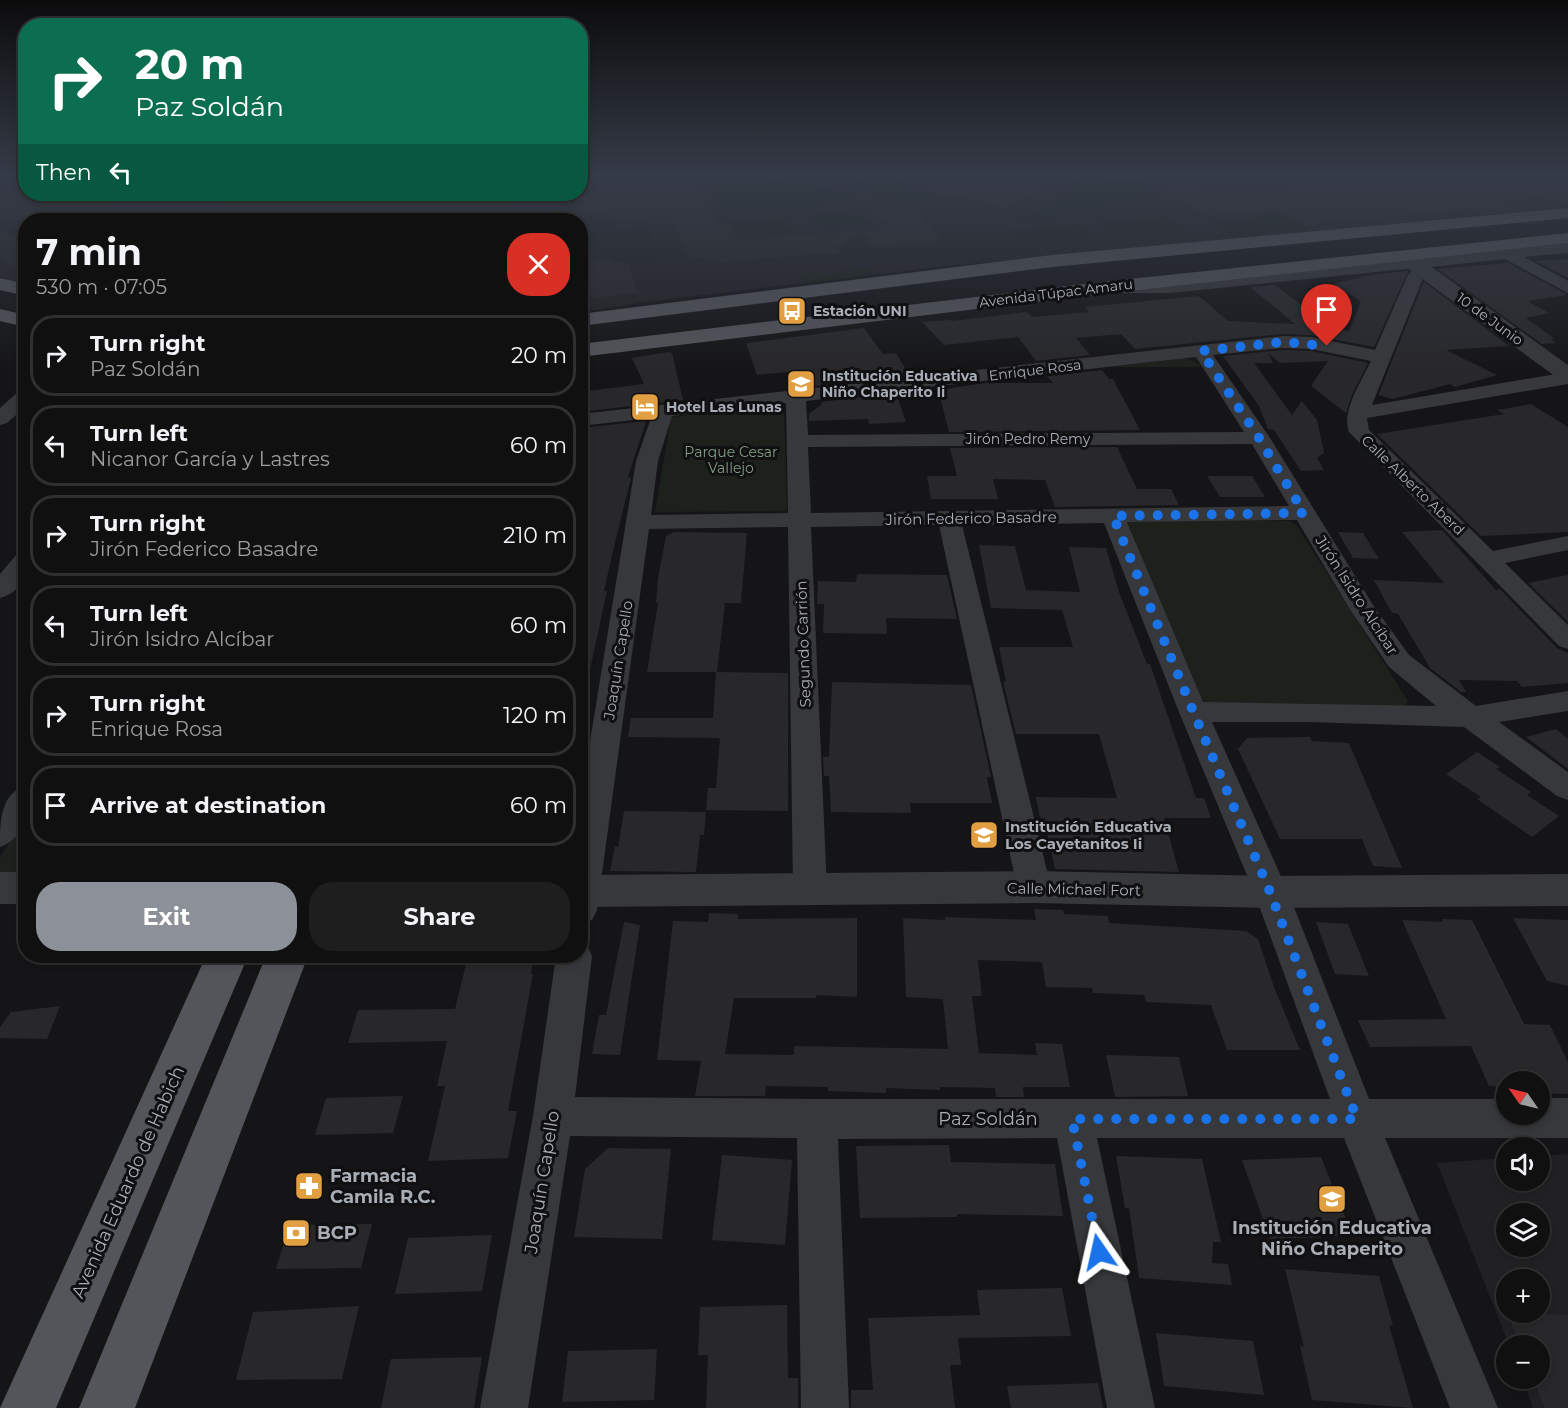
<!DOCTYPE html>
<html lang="en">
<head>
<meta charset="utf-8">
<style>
	body { margin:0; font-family:Montserrat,sans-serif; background:#1e1e1f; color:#f1f3f6; height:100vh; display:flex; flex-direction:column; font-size:22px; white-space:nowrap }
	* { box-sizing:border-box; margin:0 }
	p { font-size:20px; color:#9c9d9f }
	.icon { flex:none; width:33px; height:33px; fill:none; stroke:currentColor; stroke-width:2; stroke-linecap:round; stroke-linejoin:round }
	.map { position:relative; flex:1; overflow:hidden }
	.side { position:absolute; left:18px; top:213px; width:570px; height:750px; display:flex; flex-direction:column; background:#101011; border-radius:24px; box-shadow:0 3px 9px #0003,0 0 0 2px #303031 }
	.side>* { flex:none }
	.banner { position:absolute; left:18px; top:18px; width:570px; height:183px; border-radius:24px; box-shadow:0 3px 9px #0003,0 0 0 2px #303031; background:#0b6e4f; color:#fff; overflow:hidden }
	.needle { width:39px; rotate:304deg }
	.tools { position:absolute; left:1496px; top:1071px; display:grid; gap:12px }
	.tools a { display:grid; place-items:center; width:54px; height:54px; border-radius:50%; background:#101011; box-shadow:0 3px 9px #0003,0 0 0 2px #303031; font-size:30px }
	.pin { position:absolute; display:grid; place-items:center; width:51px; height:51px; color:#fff; margin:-62px -26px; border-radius:50% 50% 50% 0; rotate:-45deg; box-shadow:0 0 6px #0007 }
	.pin .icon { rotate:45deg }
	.me { position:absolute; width:66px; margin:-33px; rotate:349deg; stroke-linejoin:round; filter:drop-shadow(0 0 4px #0008) }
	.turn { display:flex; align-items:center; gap:21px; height:126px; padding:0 18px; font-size:27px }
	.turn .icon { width:78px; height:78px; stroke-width:2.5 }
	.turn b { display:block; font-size:42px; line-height:51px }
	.then { display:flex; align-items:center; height:57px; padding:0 18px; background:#0003; gap:12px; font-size:22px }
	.round { display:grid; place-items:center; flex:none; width:63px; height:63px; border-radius:24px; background:#1e1e1f }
	.headline { display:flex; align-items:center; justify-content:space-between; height:102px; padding:0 18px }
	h1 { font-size:36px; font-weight:700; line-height:45px }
	.button { display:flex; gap:12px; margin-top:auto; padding:12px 18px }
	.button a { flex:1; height:69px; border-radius:24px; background:#8c9099; color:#fff; font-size:24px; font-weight:700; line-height:69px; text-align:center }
	.button a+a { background:#1e1e1f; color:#f1f3f6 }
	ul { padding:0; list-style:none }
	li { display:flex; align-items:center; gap:18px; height:81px; margin:0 12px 9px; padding:0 6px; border:3px solid #303031; border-radius:24px }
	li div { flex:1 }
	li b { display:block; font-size:22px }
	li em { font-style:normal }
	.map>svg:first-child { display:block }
</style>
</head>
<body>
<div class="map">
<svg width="1568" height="1408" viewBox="0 0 1568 1408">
	<rect width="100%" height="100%" fill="#151517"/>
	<path fill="#212124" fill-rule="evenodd" d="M0,175H25L26,194H580L581,175H1568V207L946,266L646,302L581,312L580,220H26L25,284L0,277Z
		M1568,1154V1408H1533L1522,1379L1539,1378V1346L1509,1345L1437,1163L1506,1158V1180H1539V1156ZM1506,1214H1539V1246H1506ZM1506,1280H1539V1312H1506Z"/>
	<path fill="#1c211c" d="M703,175H754L848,193L853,205L724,215Z
		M872,175H881L915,184L908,187L930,194L942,200L910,201L846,186Z
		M1082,175H1104L1115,182L1139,180L1161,195L1135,198L1140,202L1081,210L1085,213L1017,221L1074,190L1060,186Z
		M1201,175H1345L1353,179L1258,188L1251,183L1215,187Z
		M859,209L871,224L821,228L810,214Z
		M557,210L619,223L620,225L581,229L580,220H535Z
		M1286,214L1312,230L1236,237L1214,221Z
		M1166,216L1185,230L1116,237L1098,223Z
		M781,217L791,231L736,236L726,221Z
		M1078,224L1097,238L1025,247L1008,232Z
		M649,228L660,258L611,262L606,248L581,251V234Z
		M869,268L873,272L866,276L814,282L802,281L798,275L821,273L825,277L847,274L845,271Z
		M1185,358L1201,365L1198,367H1113Z
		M777,404L784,406L787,511L655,512L671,417Z
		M1131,520L1289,521L1297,526L1408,701L1404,708L1213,706L1197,697L1128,523Z
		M25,819V881H0V857Z"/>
	<path fill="#28282b" d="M591,175H689L719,227L730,226L739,241L887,228L874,211L913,208L941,239L933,240L935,242L873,248L863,232L836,248L840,254H814L715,263L706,262L704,258L689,259L672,218L668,215L625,219L580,209V179Z
		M946,175H1071L1005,208L957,195L952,197L917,188Z
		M1146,175L1227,191L1313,183L1314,175H1528L1568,182V203L1514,192L1502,212L1472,208L1303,225L1278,209L1206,216Z
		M26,189V194H86L153,218V220H0V197Z
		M250,194H489L519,202L473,220H456L409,207L372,220L333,210L331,220H179V216Z
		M0,230L26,241V271L0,259Z
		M609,258L613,263L627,262L638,293L592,298L591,294L580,295V261Z
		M1568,259V278L1536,261Z
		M1509,263L1567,295L1527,301L1549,313L1526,318L1555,339H1551L1556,343L1542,344L1438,269Z
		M1408,271L1374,347L1311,335L1283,334L1135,349L1121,334L1076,338L1090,355L1036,361L1018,337L944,345L922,322L951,320L953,321L1027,312L1032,317L1089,312L1085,307L1199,296L1228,321L1295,324L1250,287L1275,285L1330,327L1349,331L1361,301L1333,284L1371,275Z
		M1424,282L1509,346L1446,350L1497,375L1455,387L1450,384L1393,399L1378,395Z
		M864,328L883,354L896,353L909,375L815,386L808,370L757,375L746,343Z
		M1283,350L1311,351L1368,363L1352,395L1346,413L1311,386L1328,361L1280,363L1268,353L1273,363H1254L1292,415L1302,401L1317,420L1324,453L1317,458L1324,470L1301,471L1274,430L1268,429L1259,406L1223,356Z
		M668,352L672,353L683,400L580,412V392L644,384L632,358Z
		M1102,370L1109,379H1113L1140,430L949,432L938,390L986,383H1053L1047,376Z
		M896,393L906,422L869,424L868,419L809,421V414L822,404L821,402Z
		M1531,404L1568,427V532L1481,536L1377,434L1504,414L1497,410Z
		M646,421L628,477L631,478L630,482L612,555L604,591H607L589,674L580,673V428Z
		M1117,447L1137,489H1171L1179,505L1055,507L1045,480L993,479L998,499H931L927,476H957L950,448Z
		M1207,476H1252L1265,497H1220Z
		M1442,530L1496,590L1500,589L1557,648L1568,653V683L1522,687L1517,681L1459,680L1466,692H1461L1430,668L1398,614L1392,613L1374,580L1444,583L1402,532Z
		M674,532L747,533L741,603H725L717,672H647L658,603H656L658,578L666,536Z
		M1338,532L1363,533L1379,559L1353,558Z
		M979,545L1015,546L1026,590L1080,592L1069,547L1106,548L1119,592L1147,664H1150L1196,798H1204L1211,818H1164L1179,872L1055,869L1044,818H1040L1036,797L1117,798L1099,734H1016L1004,686V681H1006L999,647H1073L1062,610L991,608Z
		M857,574L947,575L957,619L886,618L887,634L823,633L824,604H817L818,581L856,582Z
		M1568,575V622L1528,583Z
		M716,672L788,673V811L706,810L708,788H716L720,738L628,737L631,718H713Z
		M832,682L971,685L991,777H987L992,803H910L911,813L831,812L829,776H824L823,757H829Z
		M1556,729L1568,739V769L1526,737Z
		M1310,737L1312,741L1349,743L1402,868L1373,866L1362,839H1280L1238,749L1247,738Z
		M1477,752L1500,767L1496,769L1531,792L1527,795L1559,816L1532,837L1477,799L1481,797L1446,774Z
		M624,811L706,812L704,835H700L696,872L610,871L615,846L618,847Z
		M1034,909L1063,910L1064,914L1108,916L1109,923L1246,931L1258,939L1274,987L1300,1050H1227L1211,1005L1146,1002L1144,995L1093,993L1092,988L1046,987L1042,962L978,960L982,996H972L979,1053L1037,1055L1035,1043L1062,1044L1070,1087H1023L1024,1097H996L995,1088L940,1087V1090L886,1088V1093L828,1091V1087L766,1086L765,1096H695L701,1061L657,1060L673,921L708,922L709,913L738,914V919L857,918V997L816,995V998H734L725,1054L794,1055V1046L948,1049L943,999L906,997L903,918L945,920V917L1036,920Z
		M1513,918L1568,920V986L1547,981Z
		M1442,919L1472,920L1524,1024L1550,1025L1568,1062V1094L1539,1093V1082H1506V1087L1489,1086L1471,1046L1370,1047L1358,1020L1446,1019L1402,920L1443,922Z
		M624,922L640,925L620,1055L592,1054L599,1015H606Z
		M1316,922L1348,924L1369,976L1335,974Z
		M468,956H534L531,974H533L508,1111H517L508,1158L428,1161L445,1086H437L447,1041L348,1043L358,1010L455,1009Z
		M60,1006L47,1039L0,1038V1027L11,1012Z
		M1106,1055L1179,1057L1188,1096L1115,1097Z
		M403,1096L393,1133L315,1135L326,1098Z
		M949,1145L951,1162L1055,1164L1063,1216L957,1214V1217L860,1218L856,1146Z
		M608,1148L671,1149L662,1239L574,1237L585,1169Z
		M722,1155L792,1160L785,1245L712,1240Z
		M1116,1156L1202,1159L1221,1242H1213L1212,1263L1228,1264L1232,1285L1139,1278L1129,1208H1125Z
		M1321,1157L1353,1236L1270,1239L1242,1160Z
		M372,1224L361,1268L276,1269L289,1225Z
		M492,1235L482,1291L395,1294L408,1238Z
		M1285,1269L1379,1276L1393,1326L1389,1325L1413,1408L1312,1400L1300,1346L1304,1347Z
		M1062,1288L1071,1336L958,1338L961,1365H950L955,1408H851V1390H873L868,1318L980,1315L977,1290Z
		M787,1305L788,1378H798V1408H706L708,1355H698L700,1307Z
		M359,1306L342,1379L236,1380L253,1312Z
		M1507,1312L1568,1315V1408H1545L1533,1378H1539V1346H1520Z
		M1156,1333L1253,1341L1264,1395L1164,1386Z
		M657,1349L654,1400L562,1402L568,1351Z
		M482,1357L474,1408H381L391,1359Z
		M1098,1383L1103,1408H1011L1007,1386Z"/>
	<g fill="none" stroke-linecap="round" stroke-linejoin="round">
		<path fill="#37383b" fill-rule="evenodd" d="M1568,243V253L1524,257L1568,281V293L1505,259L1430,267L1432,270L1423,278L1372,405L1568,372V384L1367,418L1369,430L1493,551L1568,536V550L1505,563L1568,625V649L1559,646L1349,432C1341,411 1362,380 1371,361L1311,349L1283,348L1213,355L1270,438L1373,605L1409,655L1476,706L1568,691V711L1499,722L1568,772V800L1557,796L1464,727L1308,722H1212L1288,892L1369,1099H1506V1114H1539V1098H1568V1138H1385L1498,1408H1450L1344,1138H1097L1155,1408H1107L1057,1138L838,1139L849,1408H801L797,1138L570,1136L528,1408H480L533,1116L556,956H580V943L587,945L592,956L575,1097L817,1099H1330L1254,892L1179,712L1104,523L962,525L1051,887L1046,897L1034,901L1022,897L1017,887L939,525L811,527L827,890L822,900L810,904L798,900L793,890L788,527L649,529L597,910L592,920L580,924V802L636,461L651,418L580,426V414L1283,336L1311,337L1375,350L1408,275L1415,268L1170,293H1115L1109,292L1107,288L1109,284L1115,283H1170ZM1196,357L1244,432L808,435L806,401ZM786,403L788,513L651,515L658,461L672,416ZM1252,444L1289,506L811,513L808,447ZM1297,520L1349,608L1389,667L1436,706L1203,702L1127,522Z
			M26,389V406L7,423L0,425V408L19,391Z
			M26,552C26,572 24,592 0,598V574L17,554Z
			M26,785C26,810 28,837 0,847C0,822 0,794 26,785Z"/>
		<path fill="#37383b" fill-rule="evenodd" d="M1412,256L1419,258L1568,365V382L1560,380L1405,266L1403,262L1405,258Z
			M1034,871L1271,876L1568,874V906L1271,908L1034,903L580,907V875Z
			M0,872H26V904H0Z"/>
		<path fill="#53555a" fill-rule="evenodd" d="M1568,208V218L1052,267L580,326V314L1052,255Z
			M1568,233V243L1101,294L580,357V344L1101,282Z
			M0,278L26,284V296L0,290Z
			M0,309L26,315V327L0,321Z
			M206,956H248L56,1408H0Z
			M266,956H308L135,1408H79Z"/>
	</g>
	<linearGradient id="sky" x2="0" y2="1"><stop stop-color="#0c0c0d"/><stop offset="0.47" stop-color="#353b47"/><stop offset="1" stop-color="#353b47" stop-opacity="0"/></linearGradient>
	<rect width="1568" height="372" fill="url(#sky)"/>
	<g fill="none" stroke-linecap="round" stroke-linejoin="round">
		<path stroke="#1a73e8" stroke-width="10" stroke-dasharray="0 18" d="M1099,1252L1072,1119H1357L1270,892L1193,711L1113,516L1304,513L1259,438L1201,351L1283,342L1327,346"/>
	</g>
	<defs>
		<g id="bus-square" transform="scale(1.5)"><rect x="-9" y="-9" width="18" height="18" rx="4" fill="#e29f42" stroke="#101012"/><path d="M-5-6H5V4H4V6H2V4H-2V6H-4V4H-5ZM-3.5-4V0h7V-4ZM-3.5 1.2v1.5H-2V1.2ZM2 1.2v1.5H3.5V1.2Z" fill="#fff"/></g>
		<g id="school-square" transform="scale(1.5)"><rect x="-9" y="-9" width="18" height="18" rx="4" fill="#e29f42" stroke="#101012"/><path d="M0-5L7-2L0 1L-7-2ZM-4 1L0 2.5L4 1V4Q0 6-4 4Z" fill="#fff"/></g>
		<g id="hotel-square" transform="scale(1.5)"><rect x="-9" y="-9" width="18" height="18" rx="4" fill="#e29f42" stroke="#101012"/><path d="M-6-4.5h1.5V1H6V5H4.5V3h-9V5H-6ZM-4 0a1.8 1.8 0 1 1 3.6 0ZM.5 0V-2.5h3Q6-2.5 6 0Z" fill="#fff"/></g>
		<g id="pharmacy-square" transform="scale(1.5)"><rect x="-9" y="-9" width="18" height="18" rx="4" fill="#e29f42" stroke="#101012"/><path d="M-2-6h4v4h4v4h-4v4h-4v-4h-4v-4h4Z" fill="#fff"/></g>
		<g id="bank-square" transform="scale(1.5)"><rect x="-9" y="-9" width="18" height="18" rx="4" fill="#e29f42" stroke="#101012"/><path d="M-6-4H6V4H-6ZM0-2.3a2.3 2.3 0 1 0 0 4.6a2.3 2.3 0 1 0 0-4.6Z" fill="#fff"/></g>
	</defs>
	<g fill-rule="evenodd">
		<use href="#bus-square" x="792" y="311"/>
		<use href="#school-square" x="801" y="384"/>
		<use href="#hotel-square" x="645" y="407"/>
		<use href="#school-square" x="984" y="835"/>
		<use href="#pharmacy-square" x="309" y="1186"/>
		<use href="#school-square" x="1332" y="1199"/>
		<use href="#bank-square" x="296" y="1233"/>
	</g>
	<g text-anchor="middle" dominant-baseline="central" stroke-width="6" stroke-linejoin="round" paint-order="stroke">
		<g font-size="14" fill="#a8adb6" stroke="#101012">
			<text transform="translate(1056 293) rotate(-7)">Avenida Túpac Amaru</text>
			<text transform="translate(1490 319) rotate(36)">10 de Junio</text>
			<text transform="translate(1035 370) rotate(-7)">Enrique Rosa</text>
			<text x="1028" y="439">Jirón Pedro Remy</text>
			<text transform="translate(1413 485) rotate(44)">Calle Alberto Aberd</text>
		</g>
		<g font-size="14" font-weight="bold" fill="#a8adb6" stroke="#101012" text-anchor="start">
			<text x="813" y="311">Estación UNI</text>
			<text x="822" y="376">Institución Educativa<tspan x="822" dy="16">Niño Chaperito Ii</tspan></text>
			<text x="666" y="407">Hotel Las Lunas</text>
		</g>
		<g font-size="14" fill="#819f81" stroke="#101012">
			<text x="731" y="452">Parque Cesar<tspan x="731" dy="16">Vallejo</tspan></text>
		</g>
		<g font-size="15" fill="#a8adb6" stroke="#101012">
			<text transform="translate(971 518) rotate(-1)">Jirón Federico Basadre</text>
			<text transform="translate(1357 595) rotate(57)">Jirón Isidro Alcíbar</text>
			<text transform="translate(803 644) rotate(-92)">Segundo Carrión</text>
			<text transform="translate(618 660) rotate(-81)">Joaquín Capello</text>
			<text transform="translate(1074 889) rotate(1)">Calle Michael Fort</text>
		</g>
		<g font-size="15" font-weight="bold" fill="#a8adb6" stroke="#101012" text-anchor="start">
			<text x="1005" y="826">Institución Educativa<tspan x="1005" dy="17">Los Cayetanitos Ii</tspan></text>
		</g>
		<g font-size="18" fill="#a8adb6" stroke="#101012">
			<text x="988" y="1119">Paz Soldán</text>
			<text transform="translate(128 1182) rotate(-66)">Avenida Eduardo de Habich</text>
			<text transform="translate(542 1182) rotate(-81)">Joaquín Capello</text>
		</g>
		<g font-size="18" font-weight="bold" fill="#a8adb6" stroke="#101012" text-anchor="start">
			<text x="330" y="1176">Farmacia<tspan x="330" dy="21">Camila R.C.</tspan></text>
			<text x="1332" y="1228" text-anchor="middle">Institución Educativa<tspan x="1332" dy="21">Niño Chaperito</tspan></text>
			<text x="317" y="1233">BCP</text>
		</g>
	</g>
</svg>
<div class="tools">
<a><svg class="needle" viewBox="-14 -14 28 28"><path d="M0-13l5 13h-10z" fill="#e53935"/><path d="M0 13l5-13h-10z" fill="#9c9d9f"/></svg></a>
<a><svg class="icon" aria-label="sound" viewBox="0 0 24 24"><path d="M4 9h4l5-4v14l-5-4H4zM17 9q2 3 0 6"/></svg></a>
<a><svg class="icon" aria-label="layers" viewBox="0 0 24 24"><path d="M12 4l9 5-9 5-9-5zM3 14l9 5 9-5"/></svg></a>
<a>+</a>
<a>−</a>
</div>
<div class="pin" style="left:1327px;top:346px;background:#d93025"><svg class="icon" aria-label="arrive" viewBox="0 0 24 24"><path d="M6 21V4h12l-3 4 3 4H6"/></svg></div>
<svg class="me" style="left:1099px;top:1252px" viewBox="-20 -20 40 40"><path d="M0-17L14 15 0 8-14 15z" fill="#1a73e8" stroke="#fff" stroke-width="4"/></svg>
<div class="banner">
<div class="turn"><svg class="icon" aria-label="right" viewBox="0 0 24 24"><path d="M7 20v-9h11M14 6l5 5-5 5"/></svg><div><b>20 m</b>Paz Soldán</div></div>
<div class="then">Then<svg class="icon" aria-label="left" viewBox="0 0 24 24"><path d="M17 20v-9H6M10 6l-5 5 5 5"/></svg></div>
</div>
<section class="side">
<div class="headline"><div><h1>7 min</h1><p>530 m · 07:05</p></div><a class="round" style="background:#d93025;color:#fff"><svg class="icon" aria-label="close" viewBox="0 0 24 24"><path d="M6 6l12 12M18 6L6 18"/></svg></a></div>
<ul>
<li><svg class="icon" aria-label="right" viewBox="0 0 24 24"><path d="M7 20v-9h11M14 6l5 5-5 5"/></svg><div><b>Turn right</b><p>Paz Soldán</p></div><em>20 m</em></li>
<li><svg class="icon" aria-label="left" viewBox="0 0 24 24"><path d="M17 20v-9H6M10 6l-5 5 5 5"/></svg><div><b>Turn left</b><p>Nicanor García y Lastres</p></div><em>60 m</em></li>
<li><svg class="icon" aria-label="right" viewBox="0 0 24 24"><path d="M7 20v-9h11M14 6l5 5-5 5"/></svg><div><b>Turn right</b><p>Jirón Federico Basadre</p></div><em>210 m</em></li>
<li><svg class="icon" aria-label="left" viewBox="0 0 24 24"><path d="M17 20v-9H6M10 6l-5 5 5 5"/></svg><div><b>Turn left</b><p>Jirón Isidro Alcíbar</p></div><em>60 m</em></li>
<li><svg class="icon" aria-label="right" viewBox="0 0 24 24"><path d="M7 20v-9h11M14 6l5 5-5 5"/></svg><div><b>Turn right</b><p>Enrique Rosa</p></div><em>120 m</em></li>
<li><svg class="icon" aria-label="arrive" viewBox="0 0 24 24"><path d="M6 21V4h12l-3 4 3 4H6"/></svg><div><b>Arrive at destination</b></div><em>60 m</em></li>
</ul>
<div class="button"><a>Exit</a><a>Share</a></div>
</section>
</div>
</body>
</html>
